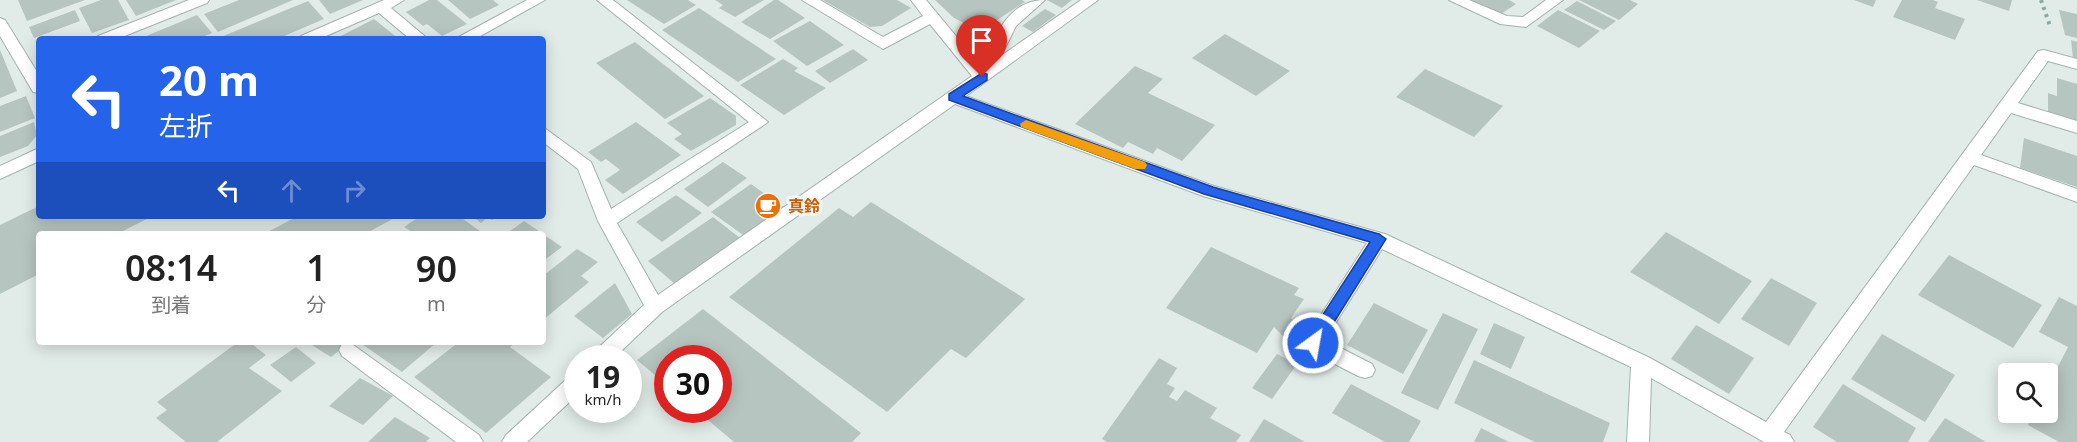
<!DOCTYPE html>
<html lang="ja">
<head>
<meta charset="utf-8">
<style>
	body { margin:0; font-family:"Noto Sans","Noto Sans JP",sans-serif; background:#f2f2f2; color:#222; height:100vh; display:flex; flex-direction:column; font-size:22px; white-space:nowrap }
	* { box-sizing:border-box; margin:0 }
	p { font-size:20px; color:#767676 }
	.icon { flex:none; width:33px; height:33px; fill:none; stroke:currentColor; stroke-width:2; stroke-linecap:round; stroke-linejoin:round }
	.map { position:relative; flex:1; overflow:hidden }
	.drawer { position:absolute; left:36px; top:231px; width:510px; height:114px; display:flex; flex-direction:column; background:#fff; border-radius:6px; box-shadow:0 3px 15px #0003 }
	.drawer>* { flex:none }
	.hud { position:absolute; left:36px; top:36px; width:510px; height:183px; border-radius:6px; box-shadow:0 3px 15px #0003; background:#2563eb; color:#fff; overflow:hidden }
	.tools { position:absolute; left:1998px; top:363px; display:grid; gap:12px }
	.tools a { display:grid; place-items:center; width:60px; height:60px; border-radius:6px; background:#fff; box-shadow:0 3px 15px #0003; font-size:30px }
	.speed { position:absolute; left:564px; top:345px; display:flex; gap:12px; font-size:30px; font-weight:700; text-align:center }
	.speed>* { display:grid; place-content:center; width:78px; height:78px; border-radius:50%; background:#fff; box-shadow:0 3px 15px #0003; line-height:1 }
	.speed small { font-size:15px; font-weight:400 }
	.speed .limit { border:9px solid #d22; background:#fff; color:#111 }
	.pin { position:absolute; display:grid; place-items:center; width:51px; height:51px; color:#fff; margin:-62px -26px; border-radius:50% 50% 50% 0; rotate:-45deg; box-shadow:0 0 6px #0007 }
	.pin .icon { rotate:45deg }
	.me { position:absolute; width:66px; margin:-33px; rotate:32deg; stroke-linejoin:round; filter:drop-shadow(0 0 4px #0008) }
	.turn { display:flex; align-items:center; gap:21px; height:126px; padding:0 24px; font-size:27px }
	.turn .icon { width:78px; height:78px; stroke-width:2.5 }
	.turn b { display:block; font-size:42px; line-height:51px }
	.lanes { display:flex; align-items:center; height:57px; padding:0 24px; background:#0003; justify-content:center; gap:30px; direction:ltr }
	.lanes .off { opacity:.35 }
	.eta { display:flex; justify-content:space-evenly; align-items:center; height:102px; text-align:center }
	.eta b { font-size:36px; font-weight:600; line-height:42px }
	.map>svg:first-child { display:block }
</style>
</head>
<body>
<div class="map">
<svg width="2077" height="442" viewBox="0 0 2077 442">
	<rect width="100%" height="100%" fill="#e1ebe7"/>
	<path fill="#b7c5c1" d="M18,0H85L27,21Z
		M101,0H118L129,20L92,33L79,8Z
		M126,0H176L136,16Z
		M239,0H293L218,32L204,14Z
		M319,0H363L330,14Z
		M429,0H437L467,24L442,36L427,24L423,26L406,12Z
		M448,0H493L499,5L470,19Z
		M627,0H688L696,5L664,24Z
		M715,0H764L735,17L719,8L723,5Z
		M774,0H778L805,18L770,39L741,22Z
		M823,0H897L911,8L882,26L870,27Z
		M935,0H1022L1025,2L980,31L954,18Z
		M1047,0H1072L1062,8Z
		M1468,0H1509L1516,4L1498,16Z
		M1579,0H1630L1638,4L1619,20Z
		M1854,0H1876L1873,7Z
		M1902,0H1933L1938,2L1935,8L1965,19L1955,40L1893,17Z
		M1977,0H2012L2009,11Z
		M308,1L324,19L277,39H223L221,37Z
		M1577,1L1616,21L1604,30L1564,10Z
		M699,8L776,59L738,82L662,30Z
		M1045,9L1056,15L1033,32L1022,26Z
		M75,10L80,21L34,38L29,27Z
		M1558,10L1600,31L1579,48L1537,26Z
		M2059,10L2077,14V38L2065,35Z
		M197,15L212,33L197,39H139Z
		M374,19L399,39H335Z
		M810,21L844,45L807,66L773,41Z
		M1225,34L1290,71L1256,96L1192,58Z
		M2071,40L2077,42V59L2073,58Z
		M635,42L704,96L665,119L596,63Z
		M853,49L868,60L830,83L815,71Z
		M0,50L17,91L0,98Z
		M783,59L798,68L794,71L826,88L784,115L740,85Z
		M1135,66L1163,79L1148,93L1215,125L1182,161L1157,148L1153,154L1128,142L1123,148L1075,124Z
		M1425,69L1503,106L1474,137L1396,97Z
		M2057,78L2077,84V121L2048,112V93L2057,96Z
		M26,96L35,118L0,132V106Z
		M710,98L736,116V125L691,151L674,139L682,134L667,123Z
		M34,122L37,135L28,146L0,157V136Z
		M636,122L681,155L623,194L605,180L620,170L606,159L601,162L588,152Z
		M2024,138L2077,156V187L2020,168Z
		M723,162L747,178L708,207L684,189Z
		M751,184L785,208L746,237L711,212Z
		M676,195L702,213L662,242L636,222Z
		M871,202L1025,299L966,358L951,349L887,412L729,297L839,208L853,217Z
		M39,206V216H153L117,234H39V274L0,294V225Z
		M298,216H398L365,234H264Z
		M420,216H459L484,234H415L404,227Z
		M472,216H499L492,220L488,217L481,223Z
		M713,217L740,238L675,284L648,261Z
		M524,221L562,247L543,261V234H506Z
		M1666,232L1752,281L1719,324L1630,272Z
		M1211,247L1299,288L1294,295L1304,299L1291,318L1302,329L1284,337L1274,327L1257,353L1166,308Z
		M577,249L598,262L581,276L589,282L543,320V276Z
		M1949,255L2042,305L2013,348L1918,295Z
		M1771,278L1817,303L1789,346L1741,319Z
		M615,283L632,314L603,338L574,316Z
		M2059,297L2077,306V442H2059L2028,425L2034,412H2048V386L2068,347L2039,332Z
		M1374,303L1428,330L1403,374L1347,345Z
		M703,309L861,433L852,442H734L696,410H718V358H668V386L637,360Z
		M1443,313L1478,329L1438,410L1401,393Z
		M1494,323L1525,337L1511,369L1480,354Z
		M1696,325L1754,358L1729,394L1671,359Z
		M1882,334L1955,375L1925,422L1851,379Z
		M238,342H249L266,355L249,368L282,391L217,442H186L156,418L167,410L157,402Z
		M307,342H350L331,357Z
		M359,342H437L402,372Z
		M459,342H516L510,347L551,377L486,433L414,377Z
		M296,347L316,363L291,382L270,365Z
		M1277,354L1297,364L1272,399L1252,388Z
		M1159,358L1177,368L1167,384L1175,388L1169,397L1177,401L1185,390L1217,408L1210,418L1241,435L1236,442H1107L1102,439Z
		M1474,360L1610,423L1603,442H1535L1454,403Z
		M360,378L393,396L363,425L329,406Z
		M1351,384L1421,421L1409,442H1385L1332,413Z
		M1843,384L1916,428L1908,442H1837L1813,427Z
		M395,417L430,438L426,442H368Z
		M1945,418L1986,442H1928Z
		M1264,419L1305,442H1249Z
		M1481,428L1509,442H1474Z"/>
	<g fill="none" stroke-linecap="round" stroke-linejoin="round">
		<g stroke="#a4b2ae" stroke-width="2">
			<path id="service" d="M349,342L479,435L483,442H456L342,356L339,350L342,344Z"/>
		</g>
		<g stroke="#a4b2ae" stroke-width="2">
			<path id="minor" d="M189,0H209L207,3L117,39H95L98,36Z
				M384,0H404L391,8L428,39H410L379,13L319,39H298L301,36Z
				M527,0H545L475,39H455Z
				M597,0H613L768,122L617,223L658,295L972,76L930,24L883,49L802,0H820L883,37L923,16L911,0H926L980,65C996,36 1008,0 1045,0L1016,26L1001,56L1081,0H1098L966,96L1214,186L1385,234L1648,357L1766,422L2038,51L2044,50L2077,59V69L2048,61L2018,103L2077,121V133L2011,113L1981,155L2077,189V202L1974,165L1784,432L1790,435L1794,442H1764L1651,378L1649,442H1627L1631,367L1382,249L1325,340L1372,364L1375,370L1372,376L1365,378L1358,376L1306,349L1303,343L1367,243L1203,196L955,104L662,312L614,358H591L594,352L644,305L598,221L578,169L543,142V127L591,162L611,209L749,122Z
				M1449,0H1469L1507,16L1523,17L1546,0H1563L1526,27L1500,24Z
				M0,18L5,20L39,75V93L33,92L0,36Z
				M39,148V161L0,179V166Z
				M578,373V394L527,442H502L506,435L571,375Z"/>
		</g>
		<path stroke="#84aca3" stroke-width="4" stroke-dasharray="3 4.5" stroke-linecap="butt" d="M2041,0L2050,26"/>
		<use href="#service" fill="#fff" fill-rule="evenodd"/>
		<use href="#minor" fill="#fff" fill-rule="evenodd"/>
	</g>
	<path fill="#2563eb" stroke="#184099" stroke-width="1.5" d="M982,73L987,74V80L963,96L1213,187L1379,234L1386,239L1318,348H1307L1305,343L1307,339L1370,242L1204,194L949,100V94Z"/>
	<path fill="#f59e0b" d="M1026,120L1145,162L1147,165L1145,169H1135L1021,127L1020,124Z"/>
	<defs>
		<g id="cafe-disc" transform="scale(1.35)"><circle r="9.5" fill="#e8710a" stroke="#f2f7f5"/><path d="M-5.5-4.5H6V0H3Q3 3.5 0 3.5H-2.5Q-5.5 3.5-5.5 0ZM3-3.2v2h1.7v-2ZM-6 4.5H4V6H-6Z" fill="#fff"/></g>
	</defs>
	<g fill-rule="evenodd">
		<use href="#cafe-disc" x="768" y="206"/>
	</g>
	<g text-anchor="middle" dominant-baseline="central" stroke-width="6" stroke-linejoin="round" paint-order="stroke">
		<g font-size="16" font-weight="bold" fill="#c56008" stroke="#f2f7f5" text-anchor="start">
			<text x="788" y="206">真鈴</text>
		</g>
	</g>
</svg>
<div class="tools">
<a><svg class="icon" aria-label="search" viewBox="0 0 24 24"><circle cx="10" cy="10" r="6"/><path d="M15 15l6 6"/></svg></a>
</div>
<div class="speed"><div>19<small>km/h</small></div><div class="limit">30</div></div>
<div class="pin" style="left:982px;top:77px;background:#d93025"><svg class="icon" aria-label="arrive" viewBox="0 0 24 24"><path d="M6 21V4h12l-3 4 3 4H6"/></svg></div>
<svg class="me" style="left:1313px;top:343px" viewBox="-20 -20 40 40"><circle r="17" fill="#2563eb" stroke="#fff" stroke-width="3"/><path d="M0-11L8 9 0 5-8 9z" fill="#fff"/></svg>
<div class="hud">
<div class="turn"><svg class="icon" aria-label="left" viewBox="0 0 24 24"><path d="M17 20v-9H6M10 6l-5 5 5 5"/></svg><div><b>20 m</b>左折</div></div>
<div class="lanes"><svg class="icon" aria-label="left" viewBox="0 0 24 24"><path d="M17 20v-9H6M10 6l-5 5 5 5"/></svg><svg class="icon off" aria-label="ahead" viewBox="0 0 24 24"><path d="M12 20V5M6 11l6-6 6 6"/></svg><svg class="icon off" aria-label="right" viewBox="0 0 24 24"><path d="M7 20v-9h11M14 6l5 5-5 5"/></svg></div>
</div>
<section class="drawer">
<div class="eta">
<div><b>08:14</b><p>到着</p></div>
<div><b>1</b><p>分</p></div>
<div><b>90</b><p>m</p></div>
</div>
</section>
</div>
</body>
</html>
